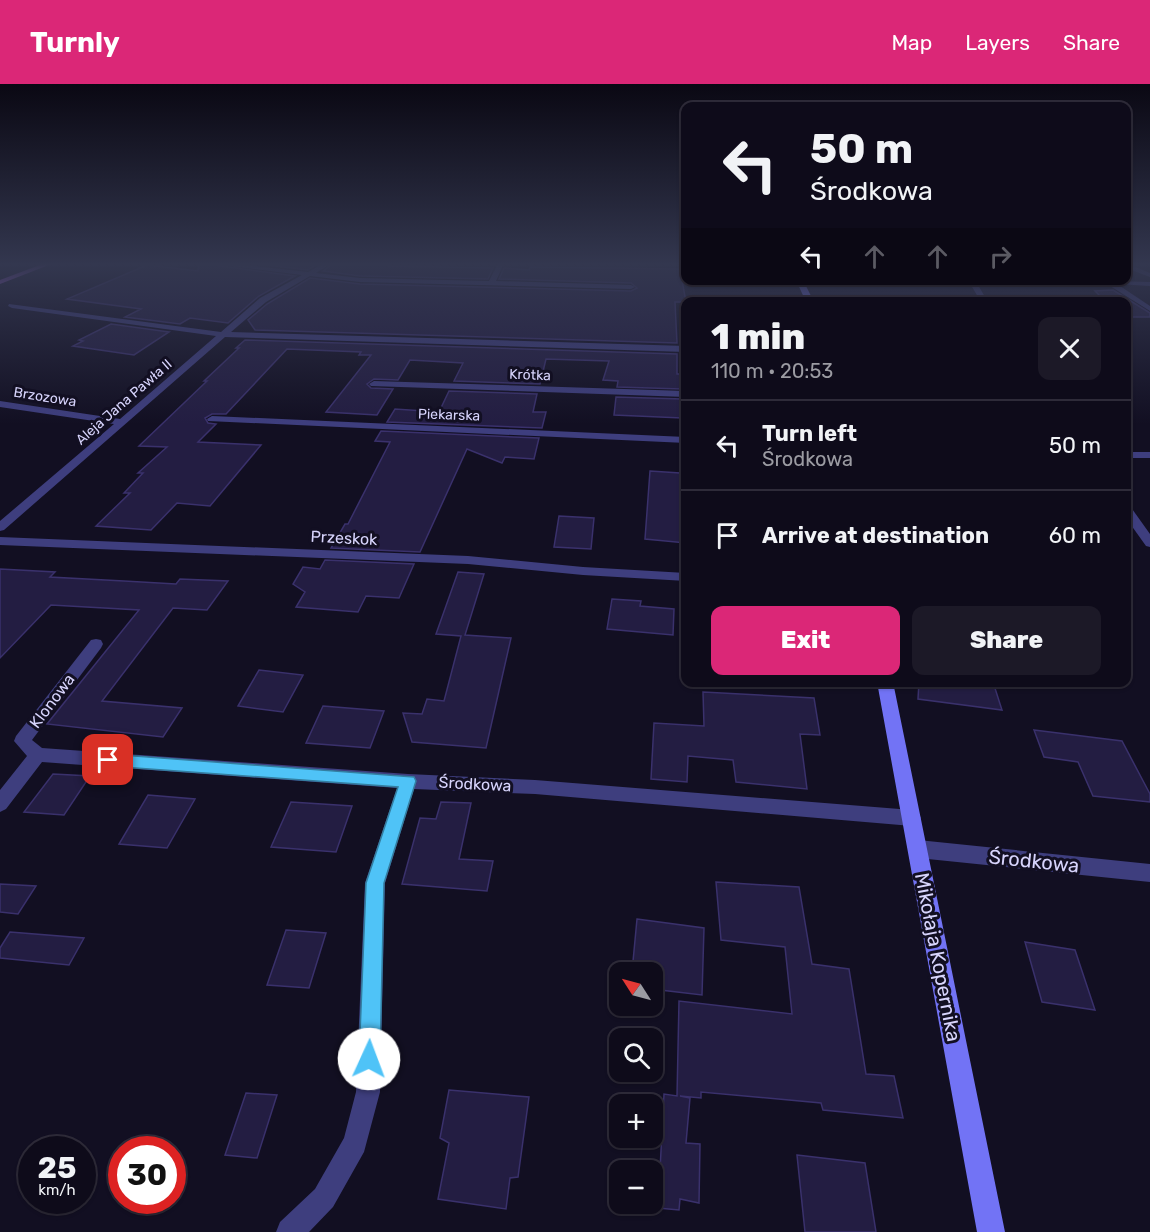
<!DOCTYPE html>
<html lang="en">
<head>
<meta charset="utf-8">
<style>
	body { margin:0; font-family:Rubik,sans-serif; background:#1c1927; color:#f1f3f6; height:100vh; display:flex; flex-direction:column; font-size:22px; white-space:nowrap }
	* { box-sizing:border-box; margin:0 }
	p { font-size:20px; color:#9b9ba2 }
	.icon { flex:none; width:33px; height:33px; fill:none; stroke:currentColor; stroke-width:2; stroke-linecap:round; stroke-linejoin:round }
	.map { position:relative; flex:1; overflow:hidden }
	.details { position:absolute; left:681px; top:213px; width:450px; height:390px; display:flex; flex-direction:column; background:#0e0b1a; border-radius:12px; box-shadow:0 2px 4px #0004,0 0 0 2px #2e2b39 }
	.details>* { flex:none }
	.hud { position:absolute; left:681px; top:18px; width:450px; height:183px; border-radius:12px; box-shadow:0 2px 4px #0004,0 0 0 2px #2e2b39; background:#0e0b1a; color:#f1f3f6; overflow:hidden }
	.needle { width:39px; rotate:306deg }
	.fabs { position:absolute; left:609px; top:878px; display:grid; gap:12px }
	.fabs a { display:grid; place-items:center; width:54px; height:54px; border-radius:12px; background:#0e0b1a; box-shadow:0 2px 4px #0004,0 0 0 2px #2e2b39; font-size:30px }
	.speed { position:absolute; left:18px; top:1052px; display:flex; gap:12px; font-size:30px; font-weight:700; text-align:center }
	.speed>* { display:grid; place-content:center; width:78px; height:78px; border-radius:50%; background:#0e0b1a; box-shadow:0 2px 4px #0004,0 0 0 2px #2e2b39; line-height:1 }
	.speed small { font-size:15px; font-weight:400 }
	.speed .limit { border:9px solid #d22; background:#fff; color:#111 }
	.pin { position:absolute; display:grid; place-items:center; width:51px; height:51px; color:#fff; margin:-26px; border-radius:12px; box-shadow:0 3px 9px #0006 }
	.me { position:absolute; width:66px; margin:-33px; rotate:2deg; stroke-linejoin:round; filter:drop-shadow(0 0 4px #0008) }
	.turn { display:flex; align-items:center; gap:21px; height:126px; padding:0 30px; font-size:27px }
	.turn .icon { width:78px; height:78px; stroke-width:2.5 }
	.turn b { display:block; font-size:42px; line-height:51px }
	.lanes { display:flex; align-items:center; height:57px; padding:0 30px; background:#0003; justify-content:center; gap:30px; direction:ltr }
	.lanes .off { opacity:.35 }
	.round { display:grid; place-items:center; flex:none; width:63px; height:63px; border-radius:12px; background:#1c1927 }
	.head { display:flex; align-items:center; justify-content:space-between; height:102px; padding:0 30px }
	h1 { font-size:36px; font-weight:800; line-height:45px }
	.action { display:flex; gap:12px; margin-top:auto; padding:12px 30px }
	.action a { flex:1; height:69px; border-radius:12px; background:#db2777; color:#fff; font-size:24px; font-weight:800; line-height:69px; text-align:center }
	.action a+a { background:#1c1927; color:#f1f3f6 }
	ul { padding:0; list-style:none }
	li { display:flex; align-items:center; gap:18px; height:90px; padding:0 30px; border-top:2px solid #2e2b39 }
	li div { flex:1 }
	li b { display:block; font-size:22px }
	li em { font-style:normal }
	header { display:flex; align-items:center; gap:36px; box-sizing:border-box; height:84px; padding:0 30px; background:#db2777; color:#fff }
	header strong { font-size:28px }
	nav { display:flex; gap:33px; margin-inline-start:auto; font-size:21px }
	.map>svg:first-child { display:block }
</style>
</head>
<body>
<header>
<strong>Turnly</strong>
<nav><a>Map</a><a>Layers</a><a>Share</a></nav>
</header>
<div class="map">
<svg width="1150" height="1148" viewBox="0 0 1150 1148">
	<rect width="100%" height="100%" fill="#120f22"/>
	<path fill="#231d42" stroke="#3a316c" stroke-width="1.5" d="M199,179L295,192L259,212L228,239L190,234L180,240L125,233L141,225L67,215L147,181L198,187Z
		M249,179H319L308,186Z
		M334,179H391L389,182L493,184L488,195L360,192L323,187Z
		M530,183L680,185L686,218H675L677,259L255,246L248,236L267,220L310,194L360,200L631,207L637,204L631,199L499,195L504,184L529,186Z
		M1113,206L1150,229V233H1126V218H1106L1095,207Z
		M111,240L169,248L134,271L73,262L83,257L79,256Z
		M245,256L677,270V290H682V305L617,303L618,297L603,296L609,277L546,275L540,300L454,297L463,279L410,276L398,296L374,295L367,300L371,304L393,305L377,331L326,328L371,271H359L361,268L287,265L226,330H212L205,334L208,339L216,340L198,358L261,361L210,422L177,419L151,446L96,442L130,409H124L143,389H138L167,363L139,362L207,297H204L239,264H236Z
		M449,307L537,310L533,328H546L542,344L387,338L395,325L439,328Z
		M616,313L682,315V334L614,331Z
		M381,347L539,354L534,375L505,373L502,379L467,365L420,468L331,464L345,440H348L390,358L375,357Z
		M650,387L680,389V417H686V459L645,455Z
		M559,432L594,434L591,465L554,463Z
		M325,476L414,480L399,514L366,512L358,528L296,523L305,508L293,500L303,483L320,485Z
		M0,485L55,488L50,493L124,497L176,500L180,495L228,497L207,526L173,524L102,617L182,624L163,653L47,640L139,526L51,521L0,574Z
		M458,488L484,490L465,551L511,554L486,664L412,658L403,629L422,630L427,615L444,617L461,552L436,550Z
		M612,515L641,517L640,522L674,525L673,551L607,545Z
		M259,586L303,591L283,628L238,622Z
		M919,598H993L1002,626L918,615Z
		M703,608L814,614L820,651L800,650L807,705L736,698L733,676L688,672L687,698L651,695L654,639L704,642Z
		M323,622L384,627L370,664L306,659Z
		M1034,646L1122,657L1150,710V718L1093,712L1078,678L1044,673Z
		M53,690L90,692L64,731L24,728Z
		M148,711L195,715L167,764L119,760Z
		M291,718L352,722L336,768L271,763Z
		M441,718L471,719L459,775L493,777L487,807L402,800L420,734L436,735Z
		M716,798L799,803L812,880L849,885L866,990L894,992L903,1034L823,1026L821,1019L701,1008V1014L680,1012L690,1014L686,1059L700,1060L699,1119L680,1115L679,1126L658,1124L664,1010L677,1012L679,917L792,930L785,863L721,856Z
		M0,800L36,802L18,830L0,828Z
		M637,835L704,844L702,911L652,905V888H632Z
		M286,846L326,849L309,904L267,901Z
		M10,848L84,854L69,881L0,874V864Z
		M1025,858L1075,866L1095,926L1042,918Z
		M449,1006L529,1013L518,1093L510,1094L506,1125L438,1115L449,1059L440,1054Z
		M246,1009L277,1011L257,1074L225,1071Z
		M797,1071L865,1079L876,1148H805Z"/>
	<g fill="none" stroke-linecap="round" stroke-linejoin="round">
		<path fill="#3e3e7e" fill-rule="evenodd" d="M206,179H228L308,188L324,179H332L316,189L360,194L489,197L498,179H504L496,197L631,201L635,203L631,205L360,198L310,192L266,218L231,248L686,262V268L225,253L4,446L0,447V437L114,340L0,323V317L120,335L216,252L12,224L8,222L9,220L221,248L260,214L302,191Z
			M1126,179L1150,189V193L1126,184Z
			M968,196H975L988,218H981Z
			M1077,196L1150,198V202L1117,200L1150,222V227L1107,200Z
			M374,297L686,307V313L371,302L369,300Z
			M212,332L686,353V359L208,337L207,335Z
			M1126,368H1150V374H1126Z
			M1126,422H1130L1150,450V463L1146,462L1126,434Z
			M0,453L468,472L583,483L686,489V497L583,491L468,480L0,461Z
			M96,555L101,556L103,560L101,564L32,656L42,664L408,690L535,696L912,726L918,728L921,734L918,740L912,742L535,710L414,705L385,799L380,1008L364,1068L333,1123L309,1148H276L280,1138L315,1105L344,1054L356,1008L365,799L397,704L42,678L6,725L0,728V706L27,672L14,657L16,652L91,556Z
			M918,756L1150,780V798L918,774L911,771L908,765L911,759Z"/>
		<path fill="#7273f5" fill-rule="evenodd" d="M796,196H803L814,218H806Z
			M877,598H893L1005,1148H977Z"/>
		<path fill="#b863f4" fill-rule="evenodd" d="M45,179H54L0,200V196Z"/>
	</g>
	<linearGradient id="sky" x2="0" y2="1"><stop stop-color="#0a0813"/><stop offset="0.53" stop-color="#33374f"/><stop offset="1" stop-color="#33374f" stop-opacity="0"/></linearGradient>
	<rect width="1150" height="340" fill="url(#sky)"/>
	<path fill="#4fc3f7" stroke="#337fa1" stroke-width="1.5" d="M108,670L414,693L416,697L384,799L380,975L377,983L369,986L362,983L359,975L366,799L398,703L108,682L102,681L100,676L102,672Z"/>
	<g text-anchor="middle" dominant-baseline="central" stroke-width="6" stroke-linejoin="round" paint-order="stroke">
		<g font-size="14" fill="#d7d4fc" stroke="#120f22">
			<text transform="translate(530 291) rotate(2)">Krótka</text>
			<text transform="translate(45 313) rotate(9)">Brzozowa</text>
			<text transform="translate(124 318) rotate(-41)">Aleja Jana Pawła II</text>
			<text transform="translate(449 331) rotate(2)">Piekarska</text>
		</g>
		<g font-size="16" fill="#d7d4fc" stroke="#120f22">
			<text transform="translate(344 454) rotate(3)">Przeskok</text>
			<text transform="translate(52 617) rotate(-53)">Klonowa</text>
			<text transform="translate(475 700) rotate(3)">Środkowa</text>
		</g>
		<g font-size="20" fill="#d7d4fc" stroke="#120f22">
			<text transform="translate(1034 777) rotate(6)">Środkowa</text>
			<text transform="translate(938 873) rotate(79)">Mikołaja Kopernika</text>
		</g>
	</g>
</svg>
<div class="fabs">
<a><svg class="needle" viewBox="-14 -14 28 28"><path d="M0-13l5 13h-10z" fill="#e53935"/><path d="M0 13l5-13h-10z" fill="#9b9ba2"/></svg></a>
<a><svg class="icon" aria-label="search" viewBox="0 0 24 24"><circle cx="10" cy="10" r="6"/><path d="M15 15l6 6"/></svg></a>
<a>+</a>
<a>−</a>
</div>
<div class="speed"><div>25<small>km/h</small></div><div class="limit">30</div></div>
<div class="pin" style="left:108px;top:676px;background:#d93025"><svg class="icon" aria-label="arrive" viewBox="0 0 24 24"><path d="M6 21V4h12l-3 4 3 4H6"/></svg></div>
<svg class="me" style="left:369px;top:975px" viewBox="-20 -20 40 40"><circle r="19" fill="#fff"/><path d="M0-13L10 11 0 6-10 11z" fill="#4fc3f7"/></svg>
<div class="hud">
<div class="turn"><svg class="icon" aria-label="left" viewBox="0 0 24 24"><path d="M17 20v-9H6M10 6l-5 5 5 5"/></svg><div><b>50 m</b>Środkowa</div></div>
<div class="lanes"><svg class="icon" aria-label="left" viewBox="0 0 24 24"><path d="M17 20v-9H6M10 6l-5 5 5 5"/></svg><svg class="icon off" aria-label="ahead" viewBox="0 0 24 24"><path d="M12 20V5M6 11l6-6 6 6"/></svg><svg class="icon off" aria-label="ahead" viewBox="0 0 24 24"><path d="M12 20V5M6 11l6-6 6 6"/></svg><svg class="icon off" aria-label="right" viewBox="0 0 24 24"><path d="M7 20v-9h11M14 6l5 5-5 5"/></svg></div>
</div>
<section class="details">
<div class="head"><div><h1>1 min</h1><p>110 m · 20:53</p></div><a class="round"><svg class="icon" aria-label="close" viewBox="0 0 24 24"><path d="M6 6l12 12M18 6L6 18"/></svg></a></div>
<ul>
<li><svg class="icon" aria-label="left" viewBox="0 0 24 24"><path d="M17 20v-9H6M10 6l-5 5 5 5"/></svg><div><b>Turn left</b><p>Środkowa</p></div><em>50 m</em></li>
<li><svg class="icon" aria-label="arrive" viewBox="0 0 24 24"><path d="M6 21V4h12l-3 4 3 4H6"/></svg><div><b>Arrive at destination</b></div><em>60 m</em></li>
</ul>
<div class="action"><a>Exit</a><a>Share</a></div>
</section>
</div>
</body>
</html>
